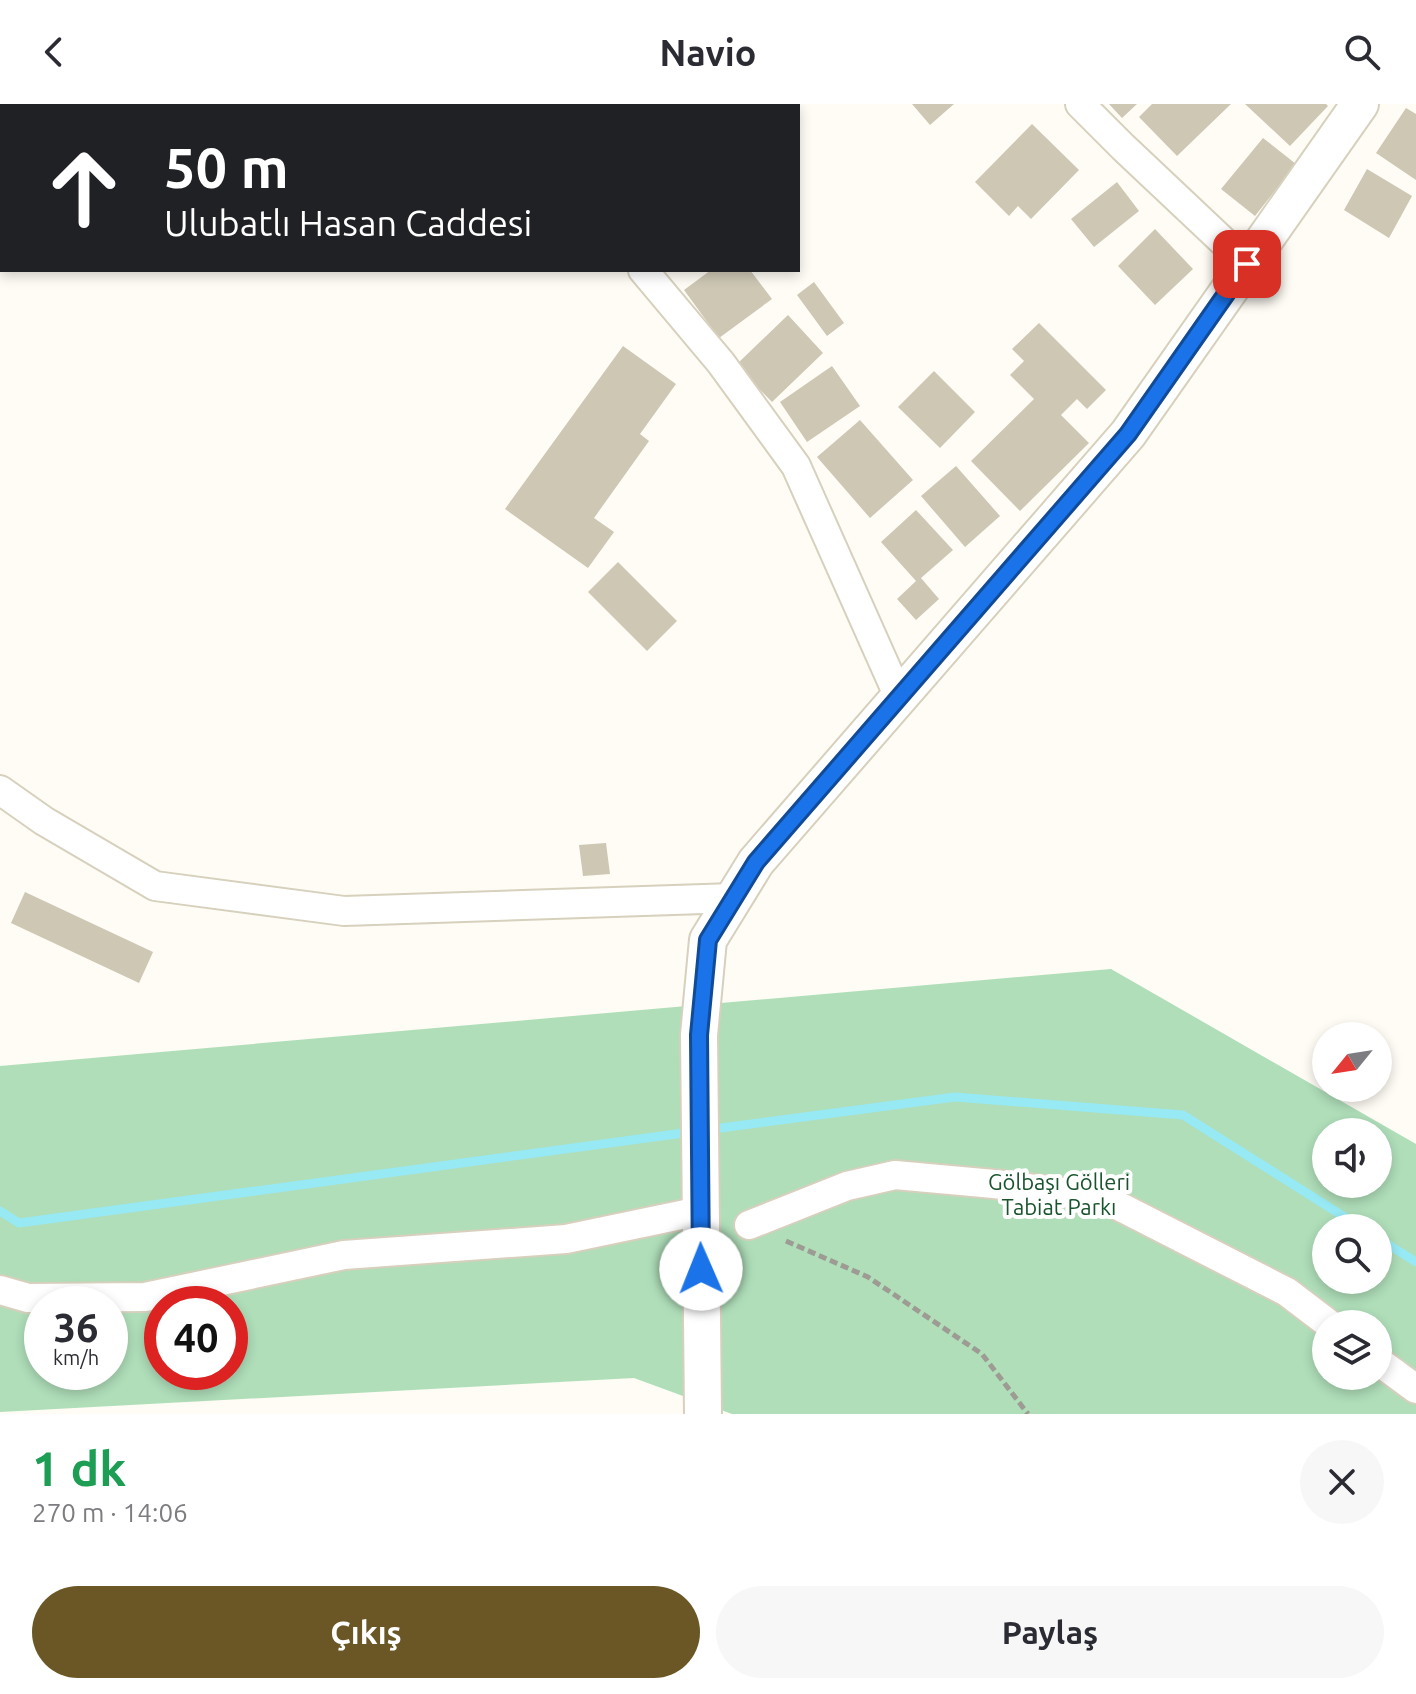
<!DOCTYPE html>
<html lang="tr">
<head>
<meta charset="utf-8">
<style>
	body { margin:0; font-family:Ubuntu,sans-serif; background:#f7f7f7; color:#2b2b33; height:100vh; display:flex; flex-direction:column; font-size:30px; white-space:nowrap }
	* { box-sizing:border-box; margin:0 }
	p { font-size:26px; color:#7c7c81 }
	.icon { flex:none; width:44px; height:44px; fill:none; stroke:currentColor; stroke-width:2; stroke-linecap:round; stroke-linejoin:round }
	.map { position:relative; height:1310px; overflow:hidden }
	.sheet { display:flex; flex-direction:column; background:#fff; flex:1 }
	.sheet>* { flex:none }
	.top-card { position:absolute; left:0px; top:0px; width:800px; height:168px; box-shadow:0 4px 12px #0003; background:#202124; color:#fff; overflow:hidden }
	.needle { width:52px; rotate:240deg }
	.fabs { position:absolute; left:1312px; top:918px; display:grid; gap:16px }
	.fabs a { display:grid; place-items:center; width:80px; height:80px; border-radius:50%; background:#fff; box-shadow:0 4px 12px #0003; font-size:40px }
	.speed { position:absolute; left:24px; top:1182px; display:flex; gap:16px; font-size:40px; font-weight:700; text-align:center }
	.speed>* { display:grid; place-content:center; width:104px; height:104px; border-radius:50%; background:#fff; box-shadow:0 4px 12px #0003; line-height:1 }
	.speed small { font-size:20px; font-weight:400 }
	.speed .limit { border:12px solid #d22; background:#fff; color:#111 }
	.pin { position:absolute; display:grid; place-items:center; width:68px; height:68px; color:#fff; margin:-34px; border-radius:16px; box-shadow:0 4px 12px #0006 }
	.me { position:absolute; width:88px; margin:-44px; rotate:359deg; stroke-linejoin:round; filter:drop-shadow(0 0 6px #0008) }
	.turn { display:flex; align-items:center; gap:28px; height:168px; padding:0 32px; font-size:36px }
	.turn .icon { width:104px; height:104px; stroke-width:2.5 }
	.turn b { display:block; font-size:56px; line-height:68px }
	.round { display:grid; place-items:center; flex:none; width:84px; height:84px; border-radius:42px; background:#f7f7f7 }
	.summary { display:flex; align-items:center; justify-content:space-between; height:136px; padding:0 32px }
	h1 { font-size:48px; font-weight:700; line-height:60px; color:#1e9e55 }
	.button { display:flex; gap:16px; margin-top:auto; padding:16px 32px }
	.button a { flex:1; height:92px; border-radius:48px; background:#6a5725; color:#fff; font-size:32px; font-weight:700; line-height:92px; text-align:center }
	.button a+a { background:#f7f7f7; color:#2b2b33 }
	header { display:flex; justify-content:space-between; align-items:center; height:104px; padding:0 32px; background:#fff; font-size:36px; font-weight:700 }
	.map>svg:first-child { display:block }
</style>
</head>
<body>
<header><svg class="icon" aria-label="back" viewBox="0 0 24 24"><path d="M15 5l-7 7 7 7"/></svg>Navio<svg class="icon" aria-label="search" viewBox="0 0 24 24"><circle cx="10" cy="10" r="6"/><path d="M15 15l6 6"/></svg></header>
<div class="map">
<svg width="1416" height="1310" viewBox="0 0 1416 1310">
	<rect width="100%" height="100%" fill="#fefcf4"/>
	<path fill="#afdeb9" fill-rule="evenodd" d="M1111,865L1416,1040V1310H732L634,1274L0,1308V962ZM1326,1028H1378V1080H1326ZM1326,1124H1378V1176H1326ZM42,1200H110V1268H42ZM162,1200H230V1268H162ZM1326,1220H1378V1272H1326Z"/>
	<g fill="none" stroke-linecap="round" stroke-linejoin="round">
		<path stroke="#97e9f4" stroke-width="9" d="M706,1026L955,993L1183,1011L1362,1124
			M0,1107L19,1119L691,1028
			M1378,1134L1416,1158"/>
	</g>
	<path fill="#cdc7b4" d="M912,0H954L930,21Z
		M1109,0H1137L1122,14Z
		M1152,0H1231L1177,52L1139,13Z
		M1245,0H1326L1328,2L1290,42Z
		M1406,4L1416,10V76L1376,49Z
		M1032,20L1079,66L1031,115L1018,102L1009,112L975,78Z
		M1263,34L1296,60L1255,112L1221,85Z
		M1367,65L1412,92L1389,134L1344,106Z
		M1117,78L1139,107L1094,143L1071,115Z
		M1155,125L1193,165L1155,201L1118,162Z
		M711,166H750L772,195L719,234L684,186Z
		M814,178L844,219L827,232L797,191Z
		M788,211L823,249L772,298L736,261Z
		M1039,219L1106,286L1087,305L1077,295L1061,311L1089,339L1020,407L971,357L1034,295L1010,271L1024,257L1012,245Z
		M623,242L676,280L640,330L649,337L594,414L614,428L588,464L505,405Z
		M832,262L860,302L807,338L780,298Z
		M934,267L975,308L940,344L898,303Z
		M860,316L913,376L870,414L817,353Z
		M956,362L1000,412L965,443L921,392Z
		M916,406L953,446L921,474L939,495L916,516L897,495L916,477L881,438Z
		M618,458L677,517L647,547L588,488Z
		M606,739L610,770L583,772L579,741Z
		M25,788L153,848L139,879L11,819Z"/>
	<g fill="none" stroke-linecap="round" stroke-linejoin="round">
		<g stroke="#d6d0bd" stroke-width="32">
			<path id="minor" d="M550,0L551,2
				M1080,0L1123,43L1247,160
				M680,2L682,0
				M643,166L721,259L796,362L899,593
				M0,686L44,717L155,782L344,807L734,794
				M749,1121L847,1082L895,1071L994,1080L1101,1093L1287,1188L1329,1220
				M0,1186L28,1194L145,1193L344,1151L566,1135L700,1107
				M1378,1257L1416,1285"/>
		</g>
		<g stroke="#d6d0bd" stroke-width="40">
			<path id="tertiary" d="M703,1310L699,931L708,836L756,758L1128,330L1360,0"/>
		</g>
		<path stroke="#9d9b93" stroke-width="5" stroke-dasharray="8 4" stroke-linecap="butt" d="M786,1137L868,1173L982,1250L1028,1310"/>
		<use href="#minor" stroke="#fff" stroke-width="28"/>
		<use href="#tertiary" stroke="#fff" stroke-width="36"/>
	</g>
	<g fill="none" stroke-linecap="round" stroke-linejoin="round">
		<g stroke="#114b97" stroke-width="20">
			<path id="route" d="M701,1165L699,931L708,836L756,758L1128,330L1247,160"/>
		</g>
		<use href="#route" stroke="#1a73e8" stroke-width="14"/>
	</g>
	<g text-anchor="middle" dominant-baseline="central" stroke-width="8" stroke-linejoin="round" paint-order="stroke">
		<g font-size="22" fill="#19542d" stroke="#fff">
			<text x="1059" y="1077">Gölbaşı Gölleri<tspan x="1059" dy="25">Tabiat Parkı</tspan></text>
		</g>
	</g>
</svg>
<div class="fabs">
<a><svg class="needle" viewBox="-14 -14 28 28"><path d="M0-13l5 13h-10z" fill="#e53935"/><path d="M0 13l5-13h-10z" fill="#7c7c81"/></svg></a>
<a><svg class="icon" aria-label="sound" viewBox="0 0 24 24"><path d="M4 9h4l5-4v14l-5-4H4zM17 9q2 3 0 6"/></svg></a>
<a><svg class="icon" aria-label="search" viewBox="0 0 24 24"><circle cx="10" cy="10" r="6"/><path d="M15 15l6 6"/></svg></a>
<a><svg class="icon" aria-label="layers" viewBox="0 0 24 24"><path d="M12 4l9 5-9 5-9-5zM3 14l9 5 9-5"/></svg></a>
</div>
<div class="speed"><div>36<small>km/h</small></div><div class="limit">40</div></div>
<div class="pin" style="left:1247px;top:160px;background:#d93025"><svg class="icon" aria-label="arrive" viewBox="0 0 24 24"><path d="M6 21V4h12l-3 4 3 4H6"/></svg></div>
<svg class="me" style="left:701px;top:1165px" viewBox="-20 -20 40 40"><circle r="19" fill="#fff"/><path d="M0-13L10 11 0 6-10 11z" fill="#1a73e8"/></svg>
<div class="top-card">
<div class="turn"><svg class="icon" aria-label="ahead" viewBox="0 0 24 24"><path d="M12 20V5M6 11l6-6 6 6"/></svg><div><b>50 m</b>Ulubatlı Hasan Caddesi</div></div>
</div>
</div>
<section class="sheet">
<div class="summary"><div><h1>1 dk</h1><p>270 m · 14:06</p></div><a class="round"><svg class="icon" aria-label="close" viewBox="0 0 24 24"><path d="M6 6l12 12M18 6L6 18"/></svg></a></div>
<div class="button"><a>Çıkış</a><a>Paylaş</a></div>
</section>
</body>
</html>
